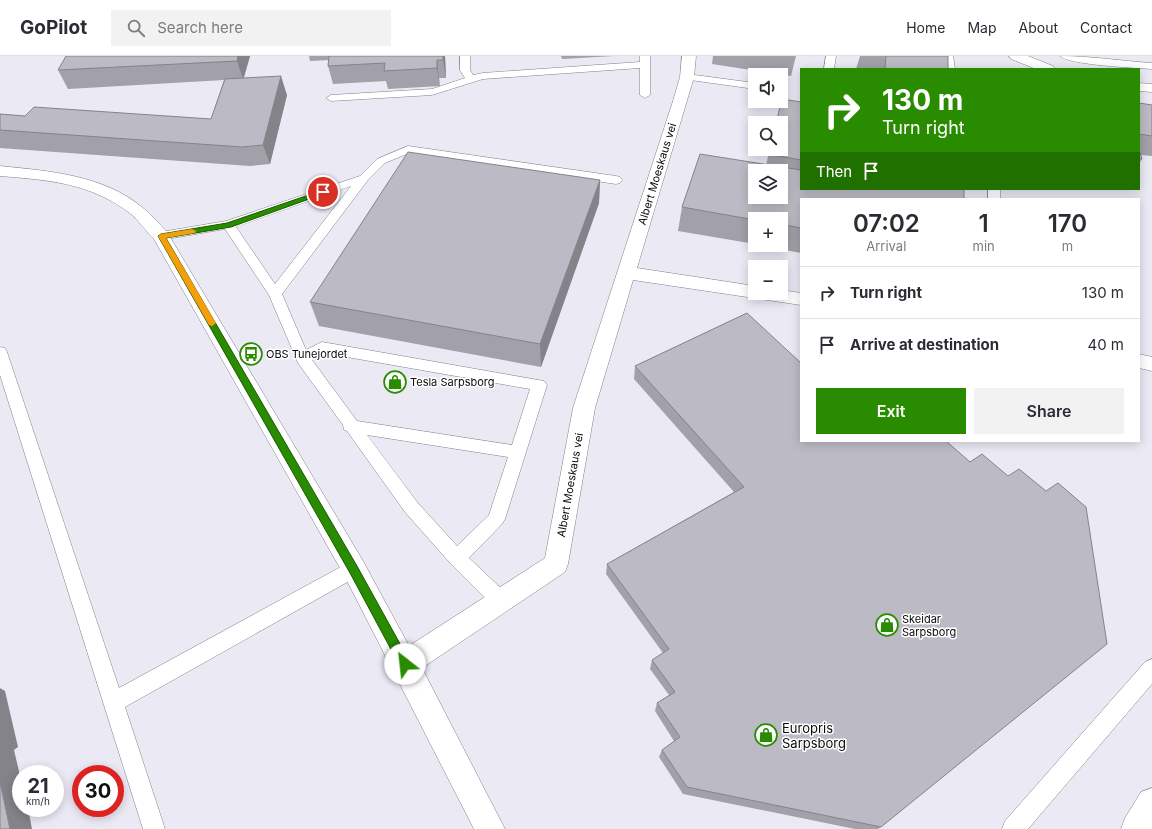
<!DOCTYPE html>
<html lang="en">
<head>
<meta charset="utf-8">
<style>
	body { margin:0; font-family:Inter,sans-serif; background:#f2f2f3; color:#2b2b33; height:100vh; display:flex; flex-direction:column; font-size:15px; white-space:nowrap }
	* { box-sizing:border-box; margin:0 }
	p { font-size:13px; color:#7c7c81 }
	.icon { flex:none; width:22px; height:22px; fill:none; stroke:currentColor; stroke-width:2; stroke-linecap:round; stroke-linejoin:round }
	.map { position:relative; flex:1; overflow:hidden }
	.drawer { position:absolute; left:800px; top:142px; width:340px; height:244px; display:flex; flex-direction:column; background:#fff; border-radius:0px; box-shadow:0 2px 10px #0003 }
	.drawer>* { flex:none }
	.top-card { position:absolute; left:800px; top:12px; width:340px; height:122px; border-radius:0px; box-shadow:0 2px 10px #0003; background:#298c00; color:#fff; overflow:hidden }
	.controls { position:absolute; left:748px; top:12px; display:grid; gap:8px }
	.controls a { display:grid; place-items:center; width:40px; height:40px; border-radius:0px; background:#fff; box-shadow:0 2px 10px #0003; font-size:20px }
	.speed { position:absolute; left:12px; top:709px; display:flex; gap:8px; font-size:20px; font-weight:700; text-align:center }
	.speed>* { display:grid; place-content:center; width:52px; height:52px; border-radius:50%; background:#fff; box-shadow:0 2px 10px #0003; line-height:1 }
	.speed small { font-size:10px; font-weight:400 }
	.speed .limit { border:6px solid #d22; background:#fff; color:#111 }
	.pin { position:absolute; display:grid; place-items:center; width:34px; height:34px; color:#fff; margin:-17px; border:2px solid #fff; border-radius:50%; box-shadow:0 1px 4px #0007 }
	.me { position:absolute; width:44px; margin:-22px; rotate:331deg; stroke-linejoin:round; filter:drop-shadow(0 0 3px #0008) }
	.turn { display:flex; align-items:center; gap:14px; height:84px; padding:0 16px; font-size:18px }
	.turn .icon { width:52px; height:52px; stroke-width:2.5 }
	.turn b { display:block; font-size:28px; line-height:34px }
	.then { display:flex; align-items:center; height:38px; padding:0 16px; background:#0003; gap:8px; font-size:15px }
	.eta { display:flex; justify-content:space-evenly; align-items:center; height:68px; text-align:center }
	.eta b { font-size:24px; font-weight:600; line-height:28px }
	.primary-button { display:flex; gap:8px; margin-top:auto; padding:8px 16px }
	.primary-button a { flex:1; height:46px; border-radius:0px; background:#298c00; color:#fff; font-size:16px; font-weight:600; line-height:46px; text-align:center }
	.primary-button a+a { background:#f2f2f3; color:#2b2b33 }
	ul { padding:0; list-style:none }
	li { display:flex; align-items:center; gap:12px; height:52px; padding:0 16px; border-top:1px solid #e1e1e2 }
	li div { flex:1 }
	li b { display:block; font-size:15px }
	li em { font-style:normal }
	header { display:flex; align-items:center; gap:24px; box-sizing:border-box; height:56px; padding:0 20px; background:#fff; border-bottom:1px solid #e1e1e2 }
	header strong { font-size:19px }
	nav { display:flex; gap:22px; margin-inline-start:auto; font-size:14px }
	.search { width:280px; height:36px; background:#f2f2f3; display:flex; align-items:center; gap:10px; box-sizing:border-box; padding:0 14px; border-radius:0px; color:#7c7c81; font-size:15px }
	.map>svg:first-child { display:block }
</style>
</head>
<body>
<header>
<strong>GoPilot</strong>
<div class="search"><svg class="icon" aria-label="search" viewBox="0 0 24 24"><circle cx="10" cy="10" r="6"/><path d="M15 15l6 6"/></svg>Search here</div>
<nav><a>Home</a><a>Map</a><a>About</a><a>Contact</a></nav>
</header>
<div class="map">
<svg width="1152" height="773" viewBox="0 0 1152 773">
	<rect width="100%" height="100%" fill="#eae9f4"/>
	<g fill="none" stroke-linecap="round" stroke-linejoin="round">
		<g stroke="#808089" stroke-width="1">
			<path id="service" d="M460,0H470V14L473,19L483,17L640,6V0H650V39L645,42L640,39V12L483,23L432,39L331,45L326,42L331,39L432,33L465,22L460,14Z
				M826,0H836L834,13H824Z
				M943,0H953L955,13H945Z
				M1060,0C1091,0 1121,5 1152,7V13C1137,12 1068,9 1060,0Z
				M687,18L755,27V33L683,23L682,21Z
				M408,90L616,120L620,121L622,124L620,127L616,128L409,97L385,107L368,124L282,238L306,294L322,286L544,325L547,329L505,463L502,468L469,502L508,539L510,545L508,551L501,554L494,551L451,508L405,456L347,375L344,374L343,369L298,307L269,239L225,173L161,184L157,183L155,180L157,177L161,176L226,165L360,120L377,103ZM351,130L275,228L236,171ZM324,297L530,333L512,389L357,365L312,304ZM367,379L508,401L489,459L457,490L417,446Z
				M988,133H1000V143H988Z
				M0,291L5,292L7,296L119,632L348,507L354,505L360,507L363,513L360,519L125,651L165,773H143L0,319Z
				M1152,603V628L1028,773H1002L1005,765L1145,606Z"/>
		</g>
		<g stroke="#808089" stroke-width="1">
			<path id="minor" d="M682,0H696L694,21L637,212L755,230V237H781V234L801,237V249L633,224L595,352L568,508L565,516L422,612L505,773H474L345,521L154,183C146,175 139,165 131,158C91,127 49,124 0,120V110C49,115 104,119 143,152C152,159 159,168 167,176L363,505L409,590L545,502L573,352L673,45L680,21Z
				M1139,298L1152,301V315L1139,312Z"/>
		</g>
		<g stroke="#808089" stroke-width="1">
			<path id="tertiary" d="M1009,0H1028L1053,10L1055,13H1036L1011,3Z
				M1139,27L1152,28V36L1139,35Z
				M1152,732V773H1121L1125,762L1141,736Z"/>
		</g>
		<use href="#service" fill="#fff" fill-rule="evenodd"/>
		<use href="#minor" fill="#fff" fill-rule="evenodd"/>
		<use href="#tertiary" fill="#fff" fill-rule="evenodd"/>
	</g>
	<path fill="#a2a1a9" d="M250,0L244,22L287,39L270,108L250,110L0,92V58L25,60L211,63L224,24L68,33L58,14Z
		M309,0H445L446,22H439L440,30L388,33L386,25L333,28L328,10L329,4L310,5Z
		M561,0H614L562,3Z
		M713,0H796L791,20L712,8Z
		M860,0H948V13H856Z
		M801,46V197L758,189H781V163H755V188L678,175L682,151L766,109L770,93Z
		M1139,47L1152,49V100L1141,99L1142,103L1139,108Z
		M600,124L599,147L541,311L319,270L310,246Z
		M747,257L881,771L878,773H855L683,738L659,701L662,694L674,685L655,655L657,647L669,639L650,613L652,604L663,597L606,518L607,508L734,436L634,323L635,310Z"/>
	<path fill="#84838a" d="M238,0H250L243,23L237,5Z
		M443,0H445L446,22L443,4Z
		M437,4L439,22L440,30L437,12Z
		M281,20L287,39L270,108L263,89Z
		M600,124L599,147L541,311L540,288Z
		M0,631V632L5,635L18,691L14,694L21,724V752H28L32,773H10L0,726Z"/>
	<path fill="#bcbbc5" stroke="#84838a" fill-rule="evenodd" d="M66,0H238L237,5L58,14Z
		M329,0H443V4H437V12L384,15L385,7L328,10Z
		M886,0H948V13H885Z
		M281,20L263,89L242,91L0,74V58L25,60L34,51L211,63L225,23Z
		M782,43L801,46V104L768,98L770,93H781V67H776Z
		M1139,47L1152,49V80L1139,78Z
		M1139,93L1142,103H1139Z
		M408,96L600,124L540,288L310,246Z
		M700,98L801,114V133H964V143H801V172L781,168V163H755V164L682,151ZM755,115H781V141H755Z
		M747,257L801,307V385H946L970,406L982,398L1008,420L1019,413L1046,435L1058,427L1086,451L1107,588L881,771L687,731L662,694L680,681L657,647L675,636L652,604L669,593L607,508L744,431L635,310Z
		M0,726L10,773H0Z"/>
	<path fill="#298c00" stroke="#1b5b00" d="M323,134L327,136L326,137L231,171L166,182L357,510L409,604L411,608L409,612L405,613L401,612L350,517L158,180L161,178L227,167Z"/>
	<path fill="#f59e0b" d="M192,173L196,175L195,177L166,182L216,267L212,270L209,269L158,180L161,178Z"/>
	<defs>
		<g id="bus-ring" transform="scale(1.15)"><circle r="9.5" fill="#fff" stroke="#298c00" stroke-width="1.5"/><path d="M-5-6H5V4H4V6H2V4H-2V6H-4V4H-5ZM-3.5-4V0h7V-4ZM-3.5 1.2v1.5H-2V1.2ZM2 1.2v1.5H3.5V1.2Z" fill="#298c00"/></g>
		<g id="shop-ring" transform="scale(1.15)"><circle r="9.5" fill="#fff" stroke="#298c00" stroke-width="1.5"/><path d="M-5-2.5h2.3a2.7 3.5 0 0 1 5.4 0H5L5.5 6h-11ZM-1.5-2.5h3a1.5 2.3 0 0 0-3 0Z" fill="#298c00"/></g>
	</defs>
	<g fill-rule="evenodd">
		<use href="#bus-ring" x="251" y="298"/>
		<use href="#shop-ring" x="395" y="326"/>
		<use href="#shop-ring" x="887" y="569"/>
		<use href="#shop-ring" x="766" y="679"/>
	</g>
	<g text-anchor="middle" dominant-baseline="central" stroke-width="3" stroke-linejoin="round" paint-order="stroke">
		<g font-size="11" fill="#0b0b0e" stroke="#fff">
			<text transform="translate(657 118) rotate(-73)">Albert Moeskaus vei</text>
			<text transform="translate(570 429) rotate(-80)">Albert Moeskaus vei</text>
		</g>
		<g font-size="11" fill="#0b0b0e" stroke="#fff" text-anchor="start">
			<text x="266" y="298">OBS Tunejordet</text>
			<text x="410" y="326">Tesla Sarpsborg</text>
			<text x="902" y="563">Skeidar<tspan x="902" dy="13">Sarpsborg</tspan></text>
		</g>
		<g font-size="13" fill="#0b0b0e" stroke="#fff" text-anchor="start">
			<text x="782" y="672">Europris<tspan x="782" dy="15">Sarpsborg</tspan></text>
		</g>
	</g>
</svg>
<div class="controls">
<a><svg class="icon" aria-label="sound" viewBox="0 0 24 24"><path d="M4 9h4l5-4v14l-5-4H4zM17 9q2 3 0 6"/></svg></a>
<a><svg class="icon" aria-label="search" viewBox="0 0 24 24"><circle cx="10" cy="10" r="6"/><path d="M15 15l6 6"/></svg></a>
<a><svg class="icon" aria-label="layers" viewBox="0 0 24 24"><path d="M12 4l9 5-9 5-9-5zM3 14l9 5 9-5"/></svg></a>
<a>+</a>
<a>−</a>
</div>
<div class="speed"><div>21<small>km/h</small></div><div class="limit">30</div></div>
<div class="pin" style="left:323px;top:136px;background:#d93025"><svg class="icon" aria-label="arrive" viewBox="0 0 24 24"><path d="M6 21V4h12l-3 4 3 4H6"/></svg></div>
<svg class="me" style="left:405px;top:608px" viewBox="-20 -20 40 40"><circle r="19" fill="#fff"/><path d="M0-13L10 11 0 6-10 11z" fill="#298c00"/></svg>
<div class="top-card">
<div class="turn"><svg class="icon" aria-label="right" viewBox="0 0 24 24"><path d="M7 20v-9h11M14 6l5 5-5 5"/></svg><div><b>130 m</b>Turn right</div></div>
<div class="then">Then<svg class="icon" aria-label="arrive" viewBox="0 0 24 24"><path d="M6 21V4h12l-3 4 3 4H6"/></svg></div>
</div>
<section class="drawer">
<div class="eta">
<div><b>07:02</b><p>Arrival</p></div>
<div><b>1</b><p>min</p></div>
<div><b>170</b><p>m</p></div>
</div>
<ul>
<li><svg class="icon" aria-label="right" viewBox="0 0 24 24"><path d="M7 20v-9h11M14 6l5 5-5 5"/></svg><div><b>Turn right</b></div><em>130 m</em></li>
<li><svg class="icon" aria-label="arrive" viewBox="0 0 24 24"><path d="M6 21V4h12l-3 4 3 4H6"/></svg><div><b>Arrive at destination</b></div><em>40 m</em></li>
</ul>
<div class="primary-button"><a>Exit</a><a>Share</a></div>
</section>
</div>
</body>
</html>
